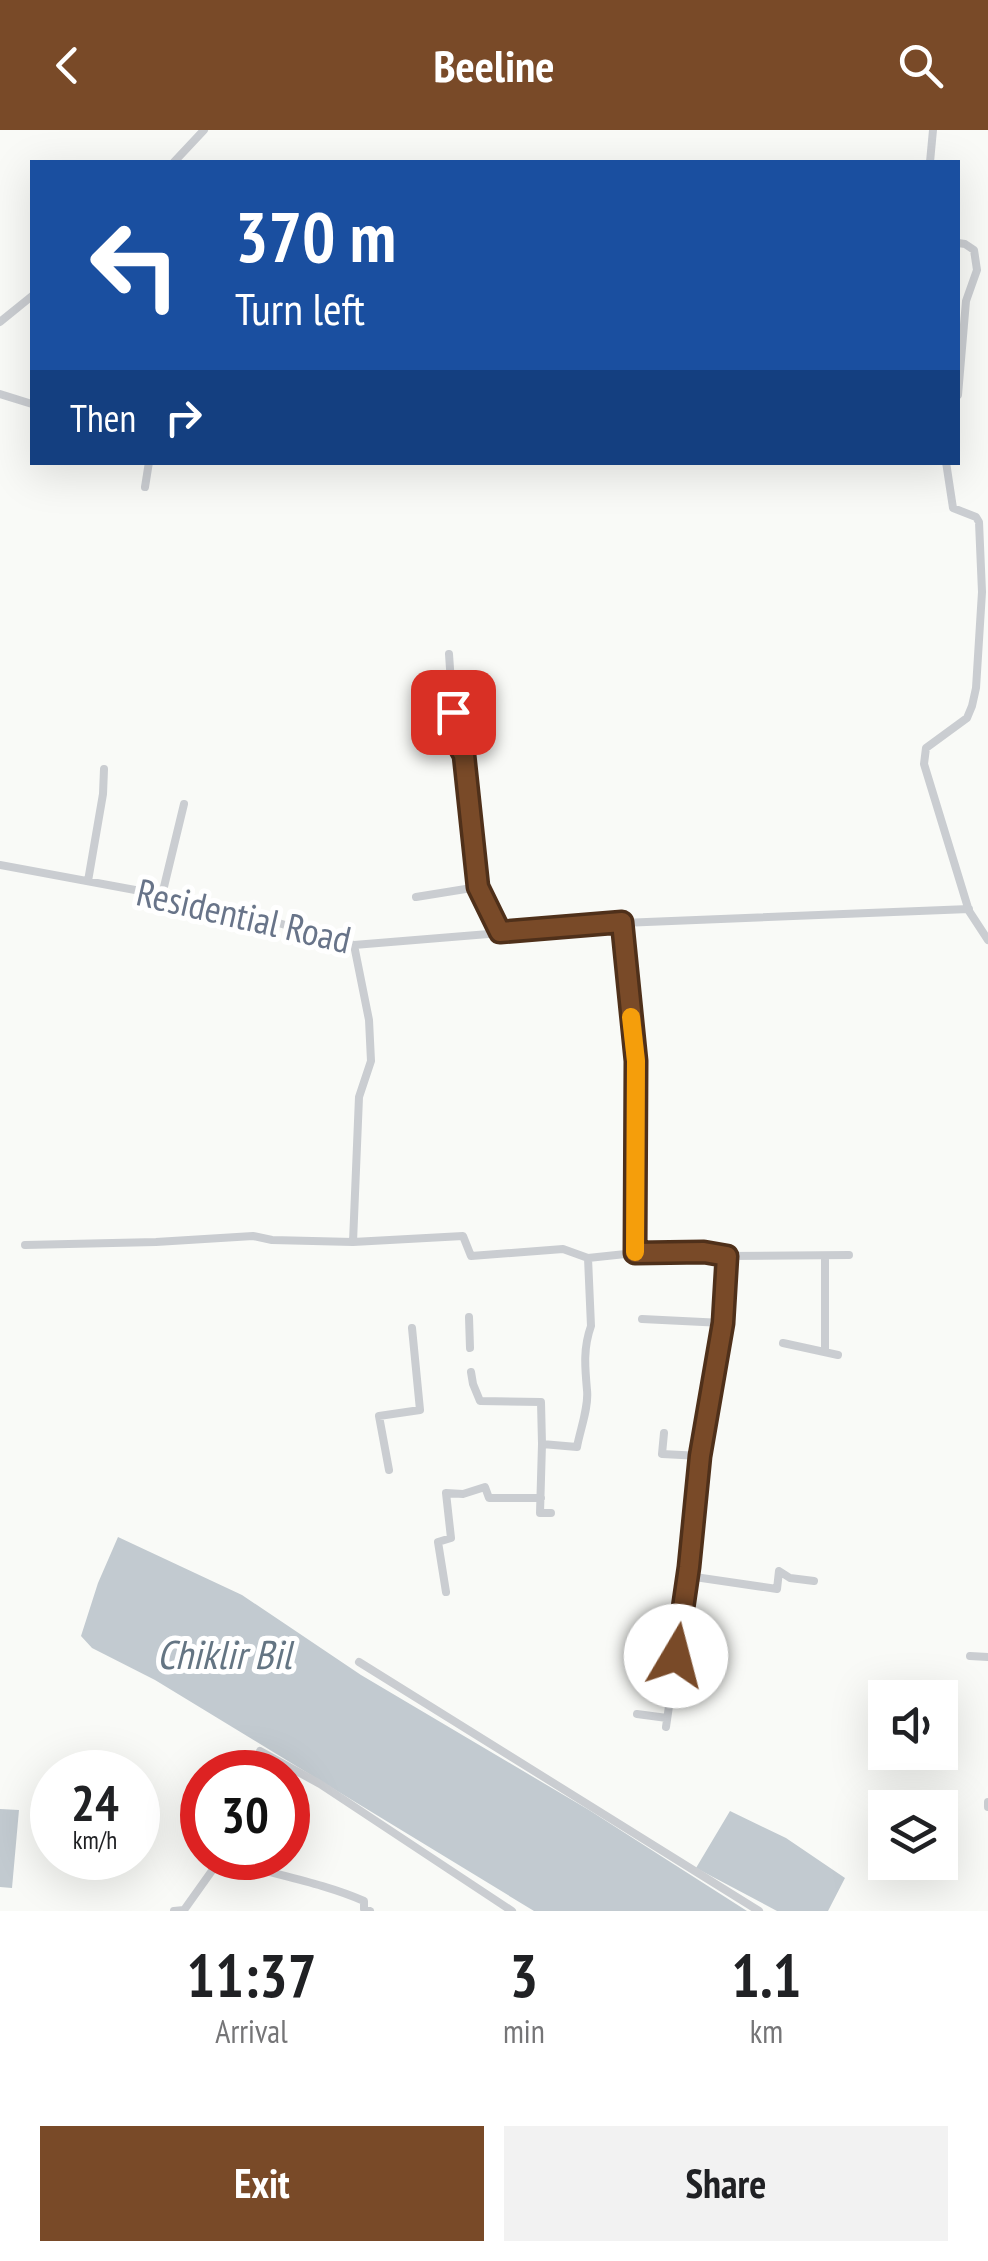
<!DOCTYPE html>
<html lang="en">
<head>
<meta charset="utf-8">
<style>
	body { margin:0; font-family:"PT Sans Narrow",sans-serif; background:#f2f2f2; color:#202124; height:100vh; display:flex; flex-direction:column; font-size:38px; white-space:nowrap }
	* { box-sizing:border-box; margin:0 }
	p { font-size:32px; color:#757577 }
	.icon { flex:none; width:55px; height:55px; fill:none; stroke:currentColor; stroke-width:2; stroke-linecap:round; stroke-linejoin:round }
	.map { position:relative; height:1781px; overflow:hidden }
	.panel { display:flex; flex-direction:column; background:#fff; flex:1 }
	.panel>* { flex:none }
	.guide { position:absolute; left:30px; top:30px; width:930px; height:305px; border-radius:0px; box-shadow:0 10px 40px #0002; background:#1a4fa0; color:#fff; overflow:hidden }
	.tools { position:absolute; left:868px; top:1550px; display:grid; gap:20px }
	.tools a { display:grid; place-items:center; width:90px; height:90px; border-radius:0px; background:#fff; box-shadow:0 10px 40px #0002; font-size:50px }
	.speed { position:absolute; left:30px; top:1620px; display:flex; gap:20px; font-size:50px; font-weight:700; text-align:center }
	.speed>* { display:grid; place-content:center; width:130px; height:130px; border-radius:50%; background:#fff; box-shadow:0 10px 40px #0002; line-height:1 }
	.speed small { font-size:25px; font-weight:400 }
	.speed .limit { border:15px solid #d22; background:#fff; color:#111 }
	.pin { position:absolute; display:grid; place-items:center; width:85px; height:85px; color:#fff; margin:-42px; border-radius:20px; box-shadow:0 5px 15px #0006 }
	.me { position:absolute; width:110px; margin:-55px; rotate:8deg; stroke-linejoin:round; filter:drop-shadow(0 0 8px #0008) }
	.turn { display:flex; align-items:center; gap:35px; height:210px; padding:0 40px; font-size:45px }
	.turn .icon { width:130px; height:130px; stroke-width:2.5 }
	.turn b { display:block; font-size:70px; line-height:85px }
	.then { display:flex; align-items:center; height:95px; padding:0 40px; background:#0003; gap:20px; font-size:38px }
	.eta { display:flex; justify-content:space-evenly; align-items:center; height:170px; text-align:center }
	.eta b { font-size:60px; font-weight:800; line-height:70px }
	.button { display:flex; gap:20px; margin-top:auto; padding:20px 40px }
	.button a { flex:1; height:115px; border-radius:0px; background:#794a28; color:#fff; font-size:40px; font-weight:800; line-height:115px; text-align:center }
	.button a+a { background:#f2f2f2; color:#202124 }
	header { display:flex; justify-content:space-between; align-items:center; height:130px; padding:0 40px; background:#794a28; color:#fff; font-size:45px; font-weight:800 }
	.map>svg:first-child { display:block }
</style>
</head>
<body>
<header><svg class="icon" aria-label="back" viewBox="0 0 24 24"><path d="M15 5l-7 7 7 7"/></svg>Beeline<svg class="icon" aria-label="search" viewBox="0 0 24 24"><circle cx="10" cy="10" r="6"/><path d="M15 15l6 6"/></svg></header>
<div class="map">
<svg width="988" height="1781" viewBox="0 0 988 1781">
	<rect width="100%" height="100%" fill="#f9faf7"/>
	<path fill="#c2cad0" d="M118,1407L242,1465L361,1545L589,1680L747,1781H534L155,1550L92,1518L81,1506L98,1453Z
		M0,1679L19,1680L12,1758L0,1757Z
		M730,1681L786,1708L845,1748L828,1781H777L696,1738Z"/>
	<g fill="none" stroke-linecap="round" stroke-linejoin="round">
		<path stroke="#cacdd1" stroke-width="8" d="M174,32L204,0
			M930,32L933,0
			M958,113L965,114L974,120L977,140L966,171L958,265
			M0,192L32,166
			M0,264L32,274
			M946,332L953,378L976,387L979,392L982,462L976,558L972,576L967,588L926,618L924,634L969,781L988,810
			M145,357L149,332
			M449,524L455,611L463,625L478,757L500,803
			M0,735L162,765L251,785L354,815L622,793L969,779
			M88,751L103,664L104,639
			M162,765L184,674
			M416,767L478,757
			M622,793L636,931L635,1123L703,1122L727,1126L723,1193L701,1326L689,1437L666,1597
			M353,1112L359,967L371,931L369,890L354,815
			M25,1115L156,1112L253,1106L272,1110L353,1112L463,1106L471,1126L563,1119L588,1128L635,1123
			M727,1126L849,1125
			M825,1126V1222
			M469,1187L470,1218
			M642,1189L723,1193
			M783,1213L838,1225
			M471,1242L473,1254L480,1271L541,1272L542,1314
			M664,1303L662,1324L701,1326
			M389,1340L379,1286L420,1280L412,1198
			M551,1383H540L542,1314L577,1317C580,1300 589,1277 587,1260C585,1238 583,1218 591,1196L588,1128
			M688,1446L777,1459L779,1441L790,1448L814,1451
			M446,1462L438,1412L451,1408L446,1363L463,1364L485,1357L489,1368H541
			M648,1490L681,1496
			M970,1526L988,1527
			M359,1532L759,1781
			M637,1584L667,1588
			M251,1642L260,1621L320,1654L512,1781
			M988,1672V1677
			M221,1728C268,1744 318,1751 364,1771V1779L370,1781
			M174,1781L184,1780L221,1728"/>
	</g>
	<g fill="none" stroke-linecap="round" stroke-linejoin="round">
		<g stroke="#4f301a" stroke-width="25">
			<path id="route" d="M453,582L456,611L464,625L478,757L500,802L622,792L636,931L635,1123L704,1122L727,1126L723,1193L700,1326L689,1437L676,1526"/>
		</g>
		<use href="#route" stroke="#794a28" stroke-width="18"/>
		<path stroke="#f59e0b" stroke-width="18" d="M631,887L636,931L635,1122"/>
	</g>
	<g text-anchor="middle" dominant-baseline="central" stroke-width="10" stroke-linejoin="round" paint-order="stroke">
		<g font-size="38" fill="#687489" stroke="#fff">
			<text transform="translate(244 785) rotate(13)">Residential Road</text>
		</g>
		<g font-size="40" font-style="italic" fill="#647583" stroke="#fff">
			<text x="224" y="1524">Chiklir Bil</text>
		</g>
	</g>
</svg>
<div class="tools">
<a><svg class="icon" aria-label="sound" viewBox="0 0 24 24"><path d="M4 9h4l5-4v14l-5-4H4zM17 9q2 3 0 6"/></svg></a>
<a><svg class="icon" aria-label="layers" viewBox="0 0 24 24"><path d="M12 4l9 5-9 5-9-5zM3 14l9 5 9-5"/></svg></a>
</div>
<div class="speed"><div>24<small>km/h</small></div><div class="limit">30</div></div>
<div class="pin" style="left:453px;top:582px;background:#d93025"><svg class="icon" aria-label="arrive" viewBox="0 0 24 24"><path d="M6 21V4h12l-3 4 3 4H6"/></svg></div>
<svg class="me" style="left:676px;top:1526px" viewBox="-20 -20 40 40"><circle r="19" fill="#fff"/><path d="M0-13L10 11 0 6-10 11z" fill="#794a28"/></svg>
<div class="guide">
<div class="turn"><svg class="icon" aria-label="left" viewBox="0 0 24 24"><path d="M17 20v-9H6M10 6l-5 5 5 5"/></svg><div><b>370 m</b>Turn left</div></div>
<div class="then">Then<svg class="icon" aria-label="right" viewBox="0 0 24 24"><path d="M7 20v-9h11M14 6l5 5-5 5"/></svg></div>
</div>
</div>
<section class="panel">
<div class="eta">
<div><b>11:37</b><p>Arrival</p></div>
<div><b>3</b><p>min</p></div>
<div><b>1.1</b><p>km</p></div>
</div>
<div class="button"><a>Exit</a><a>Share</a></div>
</section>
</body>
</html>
